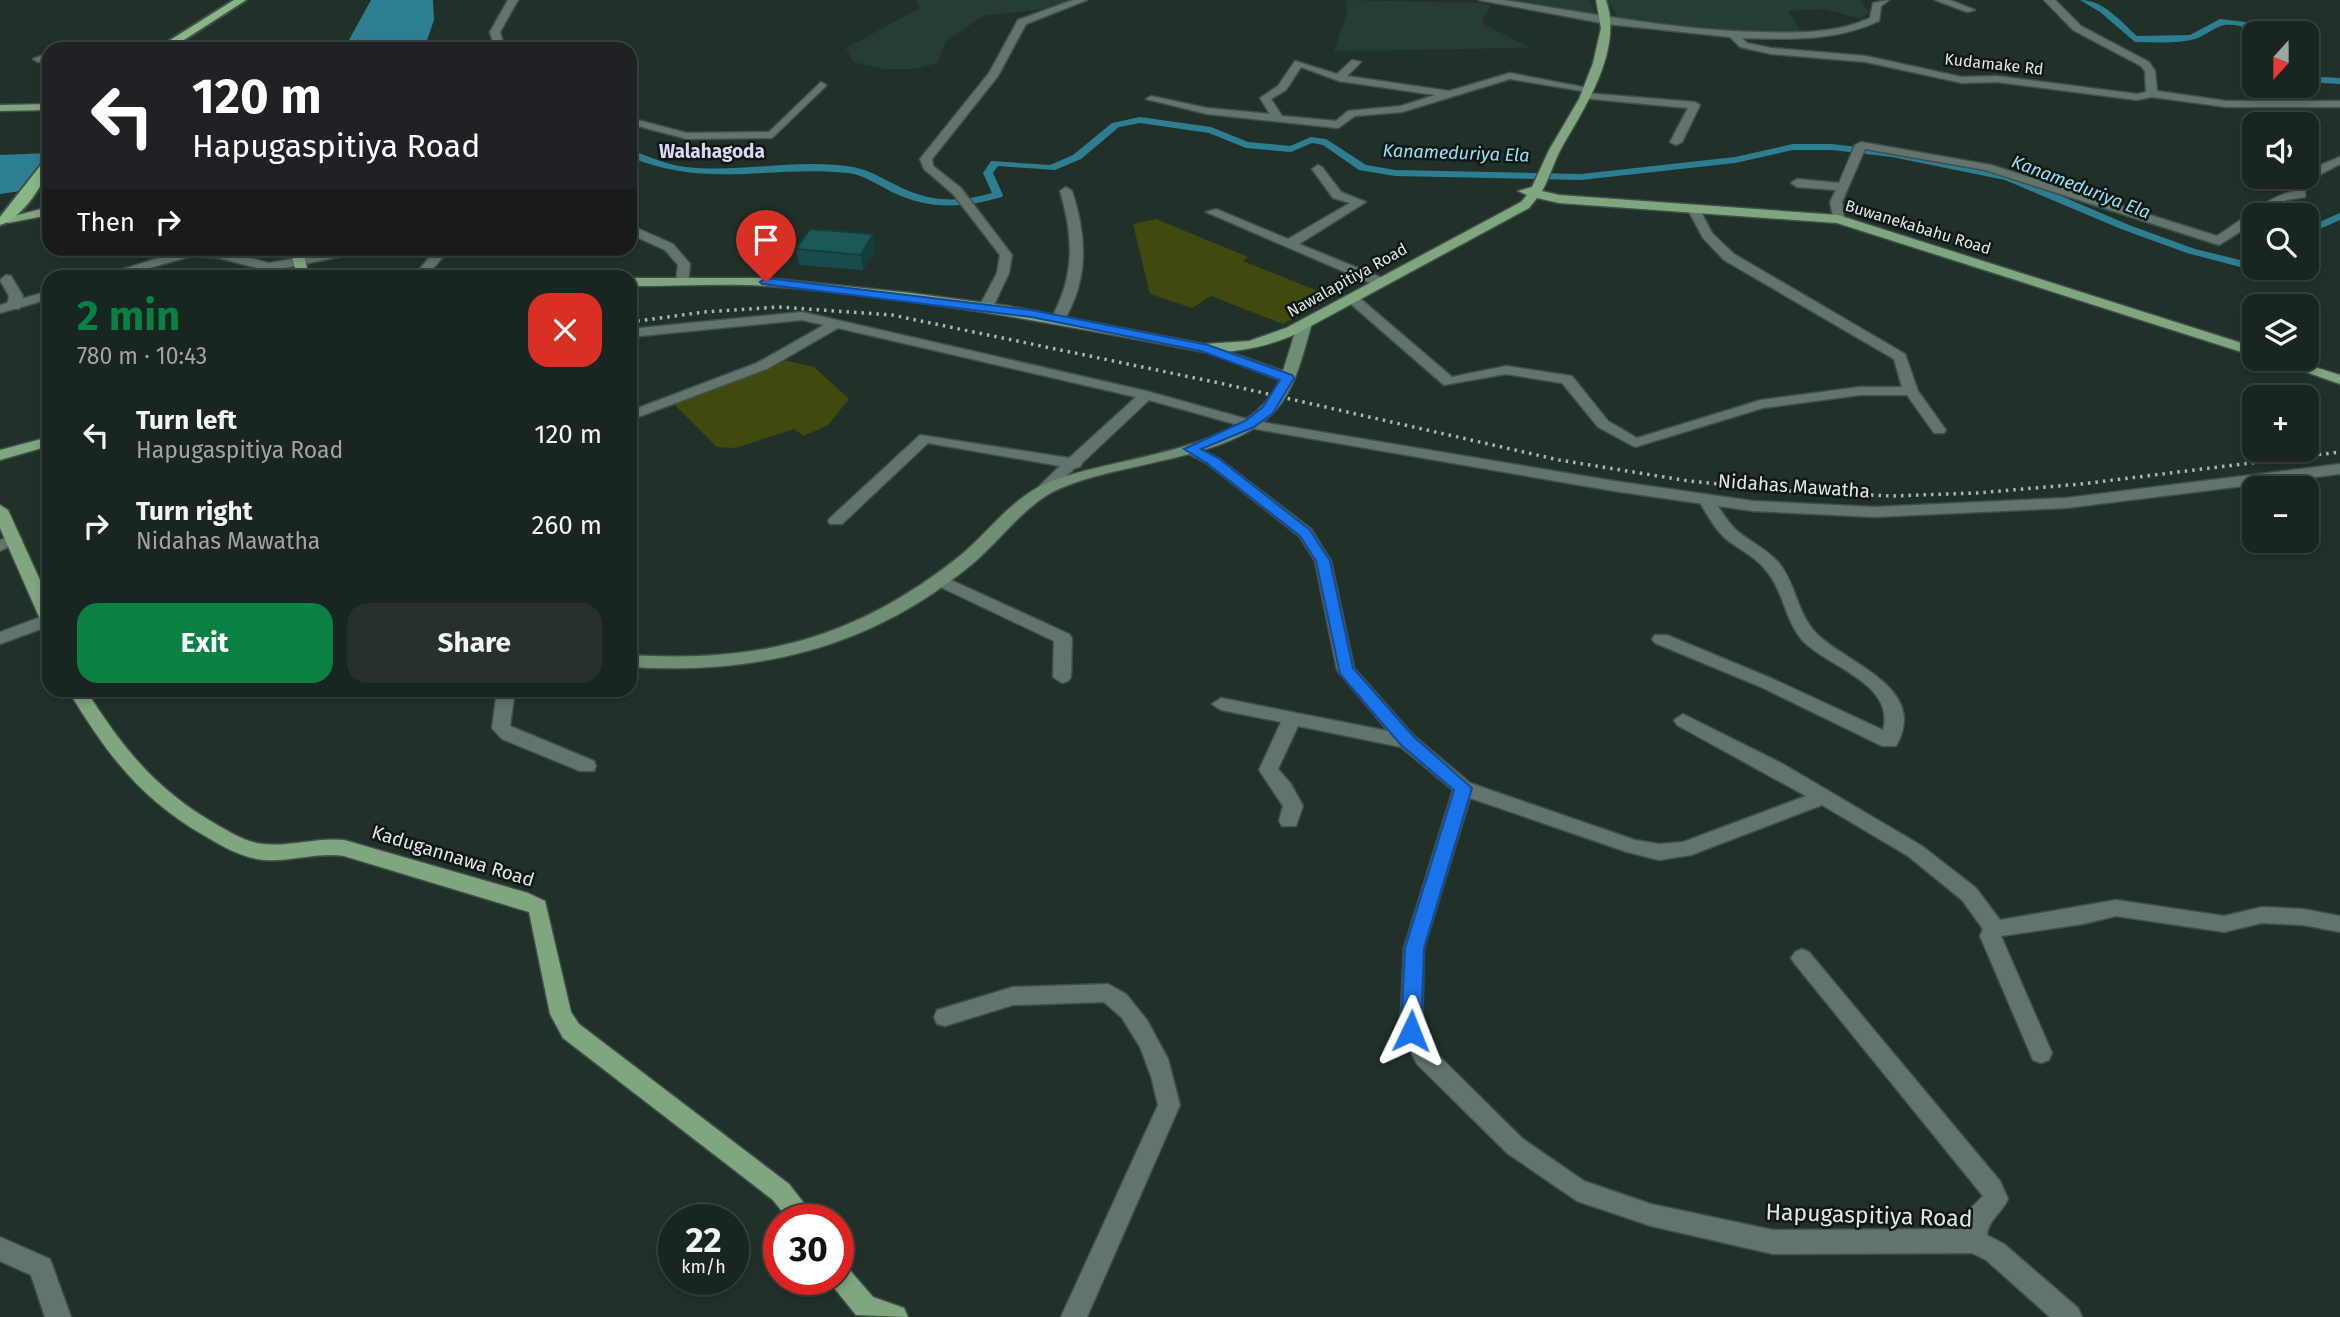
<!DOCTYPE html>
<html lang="en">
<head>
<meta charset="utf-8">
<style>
	body { margin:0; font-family:"Fira Sans",sans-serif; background:#26312d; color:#f1f3f6; height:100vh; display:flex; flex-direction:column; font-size:26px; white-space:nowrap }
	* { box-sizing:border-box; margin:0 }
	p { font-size:23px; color:#9fa5a5 }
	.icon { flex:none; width:38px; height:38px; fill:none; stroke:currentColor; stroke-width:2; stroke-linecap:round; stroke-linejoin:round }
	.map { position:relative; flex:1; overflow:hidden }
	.details { position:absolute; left:42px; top:270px; width:595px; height:427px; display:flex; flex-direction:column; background:#192520; border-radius:21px; box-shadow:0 4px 10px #0003,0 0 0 2px #37423e }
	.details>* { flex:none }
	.guide { position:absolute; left:42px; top:42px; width:595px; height:214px; border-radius:21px; box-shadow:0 4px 10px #0003,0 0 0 2px #37423e; background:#202124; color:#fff; overflow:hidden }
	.needle { width:46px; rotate:201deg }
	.controls { position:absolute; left:2242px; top:21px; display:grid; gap:14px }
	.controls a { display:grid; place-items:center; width:77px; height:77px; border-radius:14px; background:#192520; box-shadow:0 4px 10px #0003,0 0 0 2px #37423e; font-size:35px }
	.speed { position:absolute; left:658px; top:1204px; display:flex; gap:14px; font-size:35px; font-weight:700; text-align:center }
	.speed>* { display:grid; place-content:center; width:91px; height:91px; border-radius:50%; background:#192520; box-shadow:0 4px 10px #0003,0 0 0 2px #37423e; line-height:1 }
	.speed small { font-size:18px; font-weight:400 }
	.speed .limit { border:10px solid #d22; background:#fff; color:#111 }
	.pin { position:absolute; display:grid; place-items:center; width:60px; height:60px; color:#fff; margin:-72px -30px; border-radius:50% 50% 50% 0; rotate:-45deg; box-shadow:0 0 7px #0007 }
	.pin .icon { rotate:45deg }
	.me { position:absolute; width:77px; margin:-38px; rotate:2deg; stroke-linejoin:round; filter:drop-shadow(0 0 5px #0008) }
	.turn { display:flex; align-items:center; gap:24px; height:147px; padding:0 35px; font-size:32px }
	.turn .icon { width:91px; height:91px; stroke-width:2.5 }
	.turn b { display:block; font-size:49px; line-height:60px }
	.then { display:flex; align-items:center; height:66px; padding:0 35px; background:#0003; gap:14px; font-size:26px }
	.round { display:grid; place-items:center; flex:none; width:74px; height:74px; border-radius:21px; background:#26312d }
	.head { display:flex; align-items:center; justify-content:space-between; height:119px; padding:0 35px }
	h1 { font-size:42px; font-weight:700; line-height:52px; color:#0b8043 }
	.action { display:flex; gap:14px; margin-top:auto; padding:14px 35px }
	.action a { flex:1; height:80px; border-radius:21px; background:#0b8043; color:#fff; font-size:28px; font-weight:700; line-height:80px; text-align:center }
	.action a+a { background:#26312d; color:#f1f3f6 }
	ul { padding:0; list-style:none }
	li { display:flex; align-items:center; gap:21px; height:91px; padding:0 35px }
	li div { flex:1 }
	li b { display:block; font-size:26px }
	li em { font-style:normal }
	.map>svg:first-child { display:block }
</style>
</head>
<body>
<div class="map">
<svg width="2340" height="1317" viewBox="0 0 2340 1317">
	<rect width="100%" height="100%" fill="#21312a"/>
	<path fill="#253d33" d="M916,0H1075L1053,8L983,16L945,42L938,63L915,69H883L853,62L846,48L920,8Z
		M1346,0L1481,3L1491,6L1482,19L1484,24L1531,48L1334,51L1347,12Z
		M1494,0H1590L1596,15Z
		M1608,0H1860L1869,13L1861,19L1824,9L1788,11L1801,32L1729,34L1620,21Z"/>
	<path fill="#42490e" d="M1156,219L1248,257L1243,261L1333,297L1283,324L1211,296L1192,308L1150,294L1133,224Z
		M779,359L814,367L849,399L828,425L804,436L794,429L736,448L717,447L674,404Z"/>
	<path fill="#2e7e91" d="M371,0H433L434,20L424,49H344Z
		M49,153V187L0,194V155Z"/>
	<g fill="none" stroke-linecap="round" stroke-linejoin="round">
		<path fill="#2e7e91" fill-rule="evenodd" d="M2080,0C2104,0 2120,21 2137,36L2190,35L2220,19L2255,23L2273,33C2256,34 2242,23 2225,25C2216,26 2205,36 2195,39C2176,44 2155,42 2135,42L2100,12Z
			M2306,76L2340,78V84L2306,82Z
			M1140,117L1211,127L1248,142L1290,146L1311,137L1326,139L1366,165L1395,170L1581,174L1735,157L1793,144H1832L1892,151L2012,175L2129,225L2195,249L2240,260L2254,257V264L2240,267L2187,253L2121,229L2005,180L1892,157L1832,150H1793L1735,163L1581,180L1395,176L1359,170L1323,145L1312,143L1291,152L1246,148L1209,133L1140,123L1119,127L1081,159L1055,170L998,166L993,173L1003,195L1002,197C963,208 929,210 892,192C878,185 864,175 848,173C770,165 706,189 630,157V150C649,156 666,165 686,167C742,173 798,158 853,167C870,170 883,179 898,186C929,202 959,203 992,193L983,173L991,161L1050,165L1073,155L1112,123Z
			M2340,213V220L2306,235V228Z"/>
		<g stroke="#414f49" stroke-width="3">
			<path id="minor" d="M1073,0H1087L1026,24L998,76L932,159L933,166L961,188L1012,255L1009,273L993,307L991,310H981L979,307L997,273L1000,255L953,194L924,169L920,159L989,73L1018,20Z
				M1479,0H1503C1589,13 1672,30 1759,32C1798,33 1834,34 1870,18L1873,3L1889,0L1881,6L1879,21C1834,42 1789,39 1742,38L1747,43L1771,48L1866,56L1962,77L1997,76L2137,94L2146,92L2145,71L2141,66L2073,30L2044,0H2055L2081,26L2149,62L2155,71L2157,91L2226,101H2340V107H2226L2152,97L2137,100L1997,82L1962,83L1866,62L1771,54L1740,47L1730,37L1607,24Z
				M1935,0H1950L1975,10L1967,12Z
				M49,53V59L38,62L33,59Z
				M1352,60L1361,62L1347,76L1449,91L1510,73L1593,89L1588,92L1510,79L1402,112L1355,116L1338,128L1207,114L1146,99L1151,96L1207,108L1270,114L1260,98L1278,86L1295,61L1337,74ZM1301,67L1339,81L1435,95L1401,106L1348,111L1336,121L1282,116L1271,99L1286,90Z
				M821,82L826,85L825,87L772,138L687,139L630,124V118L687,133L769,132Z
				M1585,93L1695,102L1700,105L1682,142L1676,145L1670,142L1688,108L1581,98L1580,96Z
				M1861,142L1991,165L2217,236C2241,221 2268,196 2295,191L2296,177H2306V171L2340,157V164L2306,182L2305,197L2286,200L2266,215H2254V223L2219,245L1985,170L1865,149L1842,202L1844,219L1834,222L1830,202L1836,190L1797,187L1791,183L1797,179L1839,183L1855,145Z
				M1318,165L1322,167L1341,192L1366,202L1299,244L1385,279V285H1375L1206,212L1216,209L1288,239L1350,203L1333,198L1312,169Z
				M1066,187L1072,191C1087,237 1089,280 1063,322L1058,323L1051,319C1075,276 1074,237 1060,191Z
				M1694,206L1700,210L1712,233L1734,254L1905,354L1918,391L1946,430L1944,433H1934L1907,395H1860L1763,408L1635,447L1598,427L1562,383L1506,374L1444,385L1344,298L1351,294L1356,295L1452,377L1506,366L1572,376L1608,421L1637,438L1761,400L1860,387H1902L1894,359L1724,260L1703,238L1688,210Z
				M630,225L673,244L690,264L688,284L683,285L676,281L678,265L665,250L630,234Z
				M6,275L11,276L23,296L19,309H9L7,306L9,296L0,280Z
				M802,312L1146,391L1254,421L1256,424L1249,428L1149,400L1082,463L1080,467L1075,468L1046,495L1041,497L1033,492L1060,466L928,443L842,524H830L828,521L830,518L920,435L1069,458L1136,397L838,328L767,369L630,420V411L757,363L824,325L802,320L630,337V329Z
				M1190,444L1218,458L1311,529L1331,561L1354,668L1414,736L1470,783L1635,840L1659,844L1683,842L1806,796L1677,725L1674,720L1683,714L1783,764L1922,846L1976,888L2000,920L2116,900L2224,916L2262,907L2303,909L2340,916V932L2303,925L2262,923L2224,932L2116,916L2083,924L2001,936L2052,1053L2049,1060L2041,1063L2033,1060L2030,1053L1980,936L1983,929L1962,900L1908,856L1822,805L1691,855L1659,860L1627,852L1470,798L1424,948L1422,1030L1433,1050L1523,1139L1584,1181L1651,1204L1773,1230L1963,1229L1970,1209L1983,1196L1795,964L1791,958L1795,952L1802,949L1809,952L2000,1181L2008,1199C2002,1213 1988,1220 1987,1235L2004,1244L2078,1308L2082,1317H2050L1986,1260L1972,1253L1773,1254L1651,1226L1577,1201L1507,1153L1417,1064L1400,1031L1404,948L1453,790L1401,747L1298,726L1278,769L1291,784L1303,806L1296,826H1282L1279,821L1283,806L1259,770L1281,722L1221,710L1212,704L1221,698L1388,731L1337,670L1315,561L1299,536L1208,464L1185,452L1182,449Z
				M1706,494L1712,496C1719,508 1726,520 1736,530C1750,542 1767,549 1779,563C1796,584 1797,613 1816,633C1846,664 1930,687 1896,746H1882L1761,687L1655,643L1652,639L1655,635H1667L1773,679L1883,730C1896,683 1827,667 1802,640C1785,620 1784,593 1768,573C1758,558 1740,550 1726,539C1714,528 1706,513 1698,499Z
				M14,535L20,536L22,540L0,551V540Z
				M940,575L1069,634L1072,638L1071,677L1068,681L1062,683L1053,677L1054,641L934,584L932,580L934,576Z
				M49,614V626L0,644V632Z
				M497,690H515L510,726L594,761L596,766L594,771H580L502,739L492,728Z
				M1108,984L1126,994L1147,1020L1168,1059L1180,1105L1087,1317H1061L1158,1105L1151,1076L1140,1047L1122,1018L1104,1002L1013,1005L945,1026L937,1024L934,1017L937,1010L1013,987Z
				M0,1237L50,1259L71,1317H45L31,1275L0,1261Z"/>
		</g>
		<g stroke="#414f49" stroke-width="3">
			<path id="tertiary" d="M508,0H518L500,32L505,49H495L490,32Z
				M191,248L219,250L269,263L353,248H383L269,271L219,258L192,256L120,276H101Z
				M437,248H450L427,276H414Z
				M49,291V299L0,313V305Z
				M1249,420L1614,481L1753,501L1874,507L2066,498L2340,464V474L2066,508L1874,517L1753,511L1614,491L1244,427V421Z"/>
		</g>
		<g stroke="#414f49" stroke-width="3">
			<path id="secondary" d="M1305,319L1312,323C1304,350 1298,379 1282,402C1240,464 1112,459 1049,494C1019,512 998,543 971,565C870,648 758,675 630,667V655C759,663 854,639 956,559C986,536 1009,500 1045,484C1113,454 1247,455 1280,380L1197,348L1199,345H1209L1283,371L1298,323Z"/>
		</g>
		<g stroke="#414f49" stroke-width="3">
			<path id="primary" d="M1596,0H1606C1623,50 1586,105 1562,147C1554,161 1550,177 1542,191L1559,195L1838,215L2254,347V356L1837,223L1559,203L1537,198L1529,208L1296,334C1266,347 1237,353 1204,352C1059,324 915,297 768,286C723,283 676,286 630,286V278H766L911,293L1008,306L1204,344L1249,341L1286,328L1521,202L1527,195L1518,191L1532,187L1549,150L1579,99L1593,63L1601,28Z
				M49,104V110L0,111V105Z
				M49,207V215L8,223L2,219Z
				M290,248H302L309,276H297Z
				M2269,359H2289L2340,375V384Z
				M49,437V446L0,460V450Z
				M0,505L8,510L49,600V625L40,619L0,528Z
				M68,690H86C123,749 157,791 219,826C233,834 248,843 264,844C291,847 317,837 344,840L528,893L545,901L571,1012L579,1024L789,1184L817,1220H789L773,1200L563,1038L550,1014L529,912L344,856C317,852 291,862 264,860C243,858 223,847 205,836C140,799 106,753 68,690Z
				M838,1263L847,1267L873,1297L904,1308L908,1317L856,1315L827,1279H838Z"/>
		</g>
		<g stroke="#414f49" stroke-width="4">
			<path id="trunk" d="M234,0H246L170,49H156Z
				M49,160C49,181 20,220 0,225V217L44,161Z"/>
		</g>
		<use href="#minor" fill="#62746c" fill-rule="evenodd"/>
		<use href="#tertiary" fill="#62746c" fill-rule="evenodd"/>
		<use href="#secondary" fill="#708d75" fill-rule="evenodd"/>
		<use href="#primary" fill="#7fa67f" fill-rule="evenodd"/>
		<use href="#trunk" fill="#88b685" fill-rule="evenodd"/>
		<path stroke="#a9b5af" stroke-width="3.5" stroke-dasharray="2.5 5" stroke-linecap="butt" d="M630,322L704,312L779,307L892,315L1224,384L1559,460L1689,481L1790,491L1891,496L1977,493L2081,484L2340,452"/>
	</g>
	<path fill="#184c4a" d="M796,249L875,250L863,270L799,265Z"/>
	<path fill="#143e3c" d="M873,234L875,250L863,270L861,255Z"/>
	<path fill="#1c5856" stroke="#143e3c" stroke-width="2" d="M810,229L873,234L861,255L796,249Z"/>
	<path fill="#1a73e8" stroke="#114b97" stroke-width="2" d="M766,278L1031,310L1208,345L1292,375L1294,378L1273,413L1254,427L1201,449L1218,458L1310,530L1330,561L1353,668L1413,736L1472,788L1424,948L1421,1031L1418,1037L1411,1040L1404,1037L1401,1031L1405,948L1454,790L1401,745L1340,674L1316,561L1300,536L1208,464L1184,449L1245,421L1263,407L1280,380L1201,351L1031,317L762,284L760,282Z"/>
	<g text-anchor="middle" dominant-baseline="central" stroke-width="5" stroke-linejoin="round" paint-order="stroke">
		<g font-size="16" fill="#dfe9e4" stroke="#101714">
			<text transform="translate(1994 64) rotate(6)">Kudamake Rd</text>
			<text transform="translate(1918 227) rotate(17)">Buwanekabahu Road</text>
			<text transform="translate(1347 280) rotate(-29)">Nawalapitiya Road</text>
		</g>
		<g font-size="18" font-style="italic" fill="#96e1f5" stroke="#101714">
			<text transform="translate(1456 153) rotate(2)">Kanameduriya Ela</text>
			<text transform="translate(2081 187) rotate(21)">Kanameduriya Ela</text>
		</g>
		<g font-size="19" font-weight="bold" fill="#dbd7f5" stroke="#101714">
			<text x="712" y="151">Walahagoda</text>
		</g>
		<g font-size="19" fill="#dfe9e4" stroke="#101714">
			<text transform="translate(1794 486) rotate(4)">Nidahas Mawatha</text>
			<text transform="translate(453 856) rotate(17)">Kadugannawa Road</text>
		</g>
		<g font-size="23" fill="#dfe9e4" stroke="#101714">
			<text transform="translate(1869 1215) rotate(2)">Hapugaspitiya Road</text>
		</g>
	</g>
</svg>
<div class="controls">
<a><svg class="needle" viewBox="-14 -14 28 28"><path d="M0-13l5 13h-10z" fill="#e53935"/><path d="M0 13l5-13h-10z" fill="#9fa5a5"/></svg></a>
<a><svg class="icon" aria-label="sound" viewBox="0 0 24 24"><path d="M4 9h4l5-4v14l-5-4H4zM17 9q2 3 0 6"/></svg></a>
<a><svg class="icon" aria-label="search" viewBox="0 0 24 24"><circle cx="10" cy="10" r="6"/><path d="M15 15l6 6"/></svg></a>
<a><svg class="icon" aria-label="layers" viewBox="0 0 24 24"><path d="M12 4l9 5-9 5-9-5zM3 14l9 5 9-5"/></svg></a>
<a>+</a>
<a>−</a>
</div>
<div class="speed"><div>22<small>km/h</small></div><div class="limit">30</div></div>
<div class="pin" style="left:766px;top:282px;background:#d93025"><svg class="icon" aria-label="arrive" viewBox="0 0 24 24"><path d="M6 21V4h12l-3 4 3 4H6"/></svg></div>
<svg class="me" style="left:1411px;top:1031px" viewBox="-20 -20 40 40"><path d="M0-17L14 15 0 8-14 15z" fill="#1a73e8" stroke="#fff" stroke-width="4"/></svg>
<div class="guide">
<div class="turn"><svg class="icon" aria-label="left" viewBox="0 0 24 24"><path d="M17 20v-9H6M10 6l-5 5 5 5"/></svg><div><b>120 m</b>Hapugaspitiya Road</div></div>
<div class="then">Then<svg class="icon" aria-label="right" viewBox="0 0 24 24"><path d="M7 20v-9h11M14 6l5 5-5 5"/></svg></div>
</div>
<section class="details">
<div class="head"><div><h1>2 min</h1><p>780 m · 10:43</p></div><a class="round" style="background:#d93025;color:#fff"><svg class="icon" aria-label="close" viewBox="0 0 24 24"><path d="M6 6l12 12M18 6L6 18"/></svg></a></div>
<ul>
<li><svg class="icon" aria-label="left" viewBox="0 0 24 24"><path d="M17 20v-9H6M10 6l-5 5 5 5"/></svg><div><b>Turn left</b><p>Hapugaspitiya Road</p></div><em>120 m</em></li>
<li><svg class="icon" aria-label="right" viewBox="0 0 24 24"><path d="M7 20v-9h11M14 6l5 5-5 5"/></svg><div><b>Turn right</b><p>Nidahas Mawatha</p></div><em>260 m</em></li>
</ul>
<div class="action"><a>Exit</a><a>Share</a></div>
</section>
</div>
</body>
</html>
